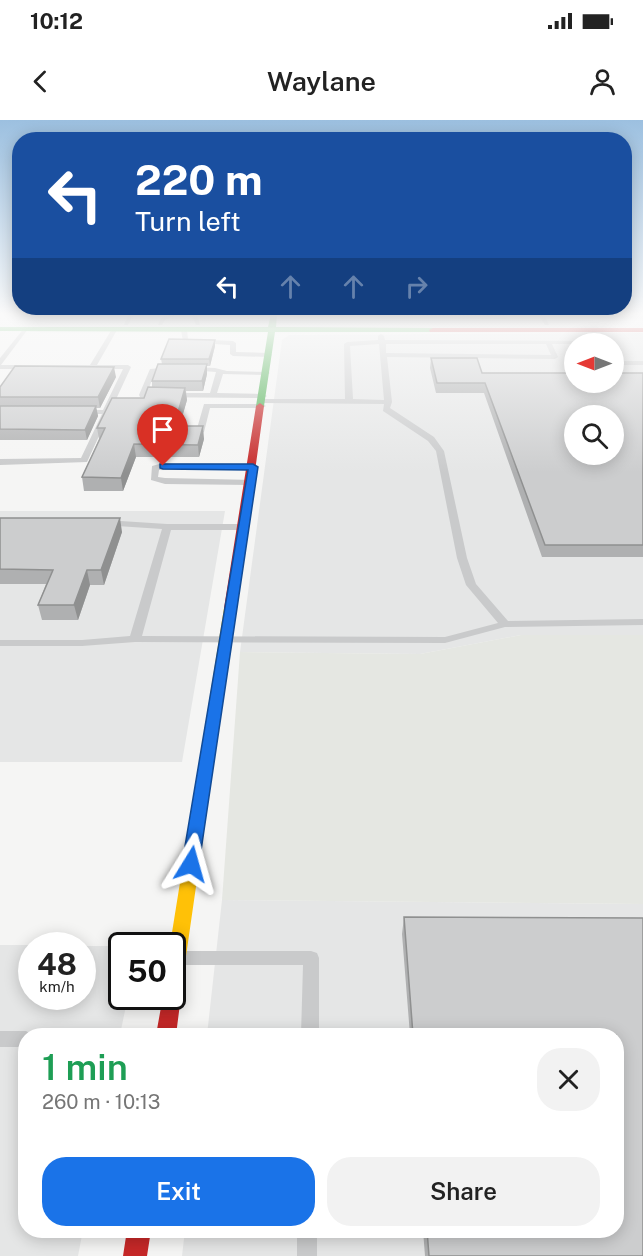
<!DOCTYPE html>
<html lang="en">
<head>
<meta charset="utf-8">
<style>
	body { margin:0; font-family:"Public Sans",sans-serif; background:#f2f2f2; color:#222; height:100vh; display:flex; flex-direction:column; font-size:22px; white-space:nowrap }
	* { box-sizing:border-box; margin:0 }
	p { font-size:20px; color:#767676 }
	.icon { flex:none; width:33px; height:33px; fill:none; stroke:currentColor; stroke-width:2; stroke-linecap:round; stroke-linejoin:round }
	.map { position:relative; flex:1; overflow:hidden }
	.side { position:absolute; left:18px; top:908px; width:606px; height:210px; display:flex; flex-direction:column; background:#fff; border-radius:24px; box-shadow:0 3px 15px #0003 }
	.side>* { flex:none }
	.guide { position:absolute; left:12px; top:12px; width:620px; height:183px; border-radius:24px; box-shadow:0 3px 15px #0003; background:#1a4fa0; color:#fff; overflow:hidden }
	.needle { width:39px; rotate:270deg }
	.controls { position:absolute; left:564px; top:213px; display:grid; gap:12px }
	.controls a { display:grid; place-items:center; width:60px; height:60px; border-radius:50%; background:#fff; box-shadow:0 3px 15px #0003; font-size:30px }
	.speed { position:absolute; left:18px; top:812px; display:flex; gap:12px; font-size:30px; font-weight:700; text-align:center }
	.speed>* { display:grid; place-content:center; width:78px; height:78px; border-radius:50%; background:#fff; box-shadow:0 3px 15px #0003; line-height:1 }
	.speed small { font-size:15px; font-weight:400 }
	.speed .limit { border:3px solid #111; border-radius:9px; background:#fff; color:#111 }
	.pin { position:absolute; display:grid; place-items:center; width:51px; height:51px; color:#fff; margin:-62px -26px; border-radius:50% 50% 50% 0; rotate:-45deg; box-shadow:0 0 6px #0007 }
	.pin .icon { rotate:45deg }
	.me { position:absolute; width:66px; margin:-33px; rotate:8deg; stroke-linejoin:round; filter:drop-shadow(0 0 4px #0008) }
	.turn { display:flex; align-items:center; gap:21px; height:126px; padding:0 24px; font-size:27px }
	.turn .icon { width:78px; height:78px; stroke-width:2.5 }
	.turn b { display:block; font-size:42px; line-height:51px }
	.lanes { display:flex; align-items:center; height:57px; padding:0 24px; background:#0003; justify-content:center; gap:30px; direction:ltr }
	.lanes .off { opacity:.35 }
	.round { display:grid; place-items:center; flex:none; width:63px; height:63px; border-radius:24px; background:#f2f2f2 }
	.summary { display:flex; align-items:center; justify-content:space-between; height:102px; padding:0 24px }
	h1 { font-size:36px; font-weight:600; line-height:45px; color:#1e9e55 }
	.button { display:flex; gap:12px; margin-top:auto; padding:12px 24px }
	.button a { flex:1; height:69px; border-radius:24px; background:#1a73e8; color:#fff; font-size:24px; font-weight:600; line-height:69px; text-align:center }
	.button a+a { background:#f2f2f2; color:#222 }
	.status { display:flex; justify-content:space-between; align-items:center; height:42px; padding:0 30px; background:#fff; direction:ltr }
	.status svg { height:16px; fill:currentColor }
	header { display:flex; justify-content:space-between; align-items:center; height:78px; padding:0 24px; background:#fff; font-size:27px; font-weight:600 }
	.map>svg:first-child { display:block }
</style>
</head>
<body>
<div class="status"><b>10:12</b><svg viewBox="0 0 49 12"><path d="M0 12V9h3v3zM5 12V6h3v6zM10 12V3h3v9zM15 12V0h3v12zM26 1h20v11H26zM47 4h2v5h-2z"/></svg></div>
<header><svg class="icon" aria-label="back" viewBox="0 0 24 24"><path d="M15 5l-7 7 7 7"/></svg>Waylane<svg class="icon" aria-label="person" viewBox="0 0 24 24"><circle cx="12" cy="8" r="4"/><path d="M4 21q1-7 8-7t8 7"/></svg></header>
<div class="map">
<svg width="643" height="1136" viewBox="0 0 643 1136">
	<rect width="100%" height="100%" fill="#f5f5f4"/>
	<path fill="#e5e6e6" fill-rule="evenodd" d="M289,194H643V199L297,198Z
		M643,213V515H521L420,534L240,532L282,220L289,215ZM574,224H614V262H574ZM574,296H614V334H574Z
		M0,391H225L182,642H0Z
		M222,780L643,784V1136H182L185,1110H616V915H207Z
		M0,825H31L32,876H82L83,826H121L122,876H128L120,915H26V1110H83L78,1136H0Z"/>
	<path fill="#e5e7e2" d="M521,515H643V784L222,780L240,532L420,534Z"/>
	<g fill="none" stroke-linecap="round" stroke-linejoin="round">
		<path fill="#c9cacb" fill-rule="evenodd" d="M128,194H134L128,205H124Z
			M169,194H178L165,200L162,205H158L161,198Z
			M191,194H197L200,205H196Z
			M538,194H544L549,205H545Z
			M406,195H505L508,197L505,199L404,198Z
			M25,207L28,209L1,245H90L112,209L117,210L97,245H128L131,247L87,342L0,345V339L81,338L102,294H82L78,292L82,290H103L123,249H0V238Z
			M184,208L187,210L188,219L233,221L236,223V232L269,233L272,235L269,237L233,236L230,234V225L183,222L181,210Z
			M381,214L384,216L385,220L593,221V224H552L558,237L555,239L387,237L392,282L390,288L434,317L444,331L467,438L476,464L508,501L643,499V505L505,507L445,523L135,522L82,526H0V520H82L130,516L162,409L102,405V401L105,400L167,404H243L248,407L243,410H171L142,516L445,517L498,503L466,465L457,438L436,331L428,321L383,291L384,284L262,283L258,281L262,279H345L344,224L347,222L378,220V216ZM379,224L384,280L353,279L350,226ZM386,224H546L551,235L386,233Z
			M614,241H643V245H614Z
			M172,247L174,248V250L155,252L147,273H210L216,252L190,250V248L192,247L215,248L227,251L268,252L270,253L266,255L223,254L217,273L263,274L267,276L263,278L140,277L139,275L150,249Z
			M204,284H262L266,286L262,288H210L204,312L200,314L196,312Z
			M163,343L253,344L257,347L253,350H159L158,357L165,358L254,360V364L251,365L165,364L151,360L152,346Z
			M184,831H311L317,833L319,838V915H301L303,845H184L178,843L176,838L178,833Z
			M0,911H26L33,915H26V927H0Z
			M297,1110H317V1136H297Z"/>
		<path fill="#4caf50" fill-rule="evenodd" d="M271,194H277L276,207L433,208L437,210L433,212H275L264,286L260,289L256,286L268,212L0,211V207H268Z"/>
		<path fill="#ffc107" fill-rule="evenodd" d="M230,484L236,488L181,871L179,877L172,879L165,876H172V825H170L224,488Z"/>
		<path fill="#c62828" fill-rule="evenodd" d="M433,208H643V212H430L429,210Z
			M260,283L264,286L236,488L230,492L224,488L256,286Z
			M172,868L179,870L181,876L176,915H156L163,876H172Z
			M127,1110H151L147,1136H123Z"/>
	</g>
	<path fill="#afb0b1" d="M569,194H643V195H569Z
		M215,220V226L210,246H207V254L203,271H186L187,280L179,306L204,319L199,337H136L123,371H84L82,357L99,319L97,308L144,278L152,267V261L162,244L161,239Z
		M431,238L482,253H643V437H542L484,273H436L430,248Z
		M116,257L100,288H96L98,296L87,320H0V267Z
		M0,398L122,412L104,465H90L78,500H42L38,485L46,464H0Z
		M404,797L643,798V1136H425L423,1110H616V915H410L402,814Z"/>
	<path fill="#8f9090" d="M215,220V226L210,246L209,239Z
		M207,244V254L203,271L202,261Z
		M114,247L116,257L100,288L98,277Z
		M185,268L187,280L176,319L174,306Z
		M96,286L98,296L87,320L85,310Z
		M203,306L204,319L199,337L198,325Z
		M134,324L136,337L123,371L121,358Z
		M120,398L122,412L104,465L101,450Z
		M87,450L90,465L78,500L74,485Z"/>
	<path fill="#cccdce" stroke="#8f9090" stroke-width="1.5" fill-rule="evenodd" d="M169,219L215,220L209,239H161Z
		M431,238H477L482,253H574V262H614V253H643V425H545L485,263H437ZM574,296H614V334H574Z
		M158,244H207L202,261H152Z
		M15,246L114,247L98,277H0V267Z
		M148,267L185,268L174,306H203L198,325L134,324L121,358L82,357L105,308H97L112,278H144Z
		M0,286H96L85,310L0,309Z
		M0,398H120L101,450H87L74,485H38L53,450L0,449Z
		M404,797L643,798V1136H429L427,1110H616V915H413Z"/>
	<linearGradient id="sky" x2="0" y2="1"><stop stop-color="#9cc0e0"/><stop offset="0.55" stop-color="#fafafa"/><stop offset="1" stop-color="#fafafa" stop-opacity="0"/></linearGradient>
	<rect width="643" height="353" fill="url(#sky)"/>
	<path fill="#1a73e8" stroke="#114b97" stroke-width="1.5" d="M160,344H253L258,347L199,744L197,748L191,750L185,748L182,744L248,350L163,349L160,348Z"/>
</svg>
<div class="controls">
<a><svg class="needle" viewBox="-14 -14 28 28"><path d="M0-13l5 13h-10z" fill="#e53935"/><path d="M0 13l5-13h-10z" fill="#767676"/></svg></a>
<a><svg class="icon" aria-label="search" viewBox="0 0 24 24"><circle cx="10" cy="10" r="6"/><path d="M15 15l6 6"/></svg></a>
</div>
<div class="speed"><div>48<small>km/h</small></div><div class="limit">50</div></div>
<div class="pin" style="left:163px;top:346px;background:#d93025"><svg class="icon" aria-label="arrive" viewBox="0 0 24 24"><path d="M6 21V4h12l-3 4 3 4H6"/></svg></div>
<svg class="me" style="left:191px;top:744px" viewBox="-20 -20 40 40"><path d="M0-17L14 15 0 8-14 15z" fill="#1a73e8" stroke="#fff" stroke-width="4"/></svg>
<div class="guide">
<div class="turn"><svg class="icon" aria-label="left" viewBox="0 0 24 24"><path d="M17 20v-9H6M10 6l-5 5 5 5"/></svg><div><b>220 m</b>Turn left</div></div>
<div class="lanes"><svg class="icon" aria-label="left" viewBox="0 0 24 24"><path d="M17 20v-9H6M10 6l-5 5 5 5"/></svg><svg class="icon off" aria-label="ahead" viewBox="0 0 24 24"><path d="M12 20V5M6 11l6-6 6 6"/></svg><svg class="icon off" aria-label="ahead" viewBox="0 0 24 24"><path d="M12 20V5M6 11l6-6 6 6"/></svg><svg class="icon off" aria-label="right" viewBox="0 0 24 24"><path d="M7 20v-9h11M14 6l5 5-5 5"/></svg></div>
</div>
<section class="side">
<div class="summary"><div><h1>1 min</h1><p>260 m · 10:13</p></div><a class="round"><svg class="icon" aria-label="close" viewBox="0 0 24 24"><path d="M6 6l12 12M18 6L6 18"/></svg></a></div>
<div class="button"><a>Exit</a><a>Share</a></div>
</section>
</div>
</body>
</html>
